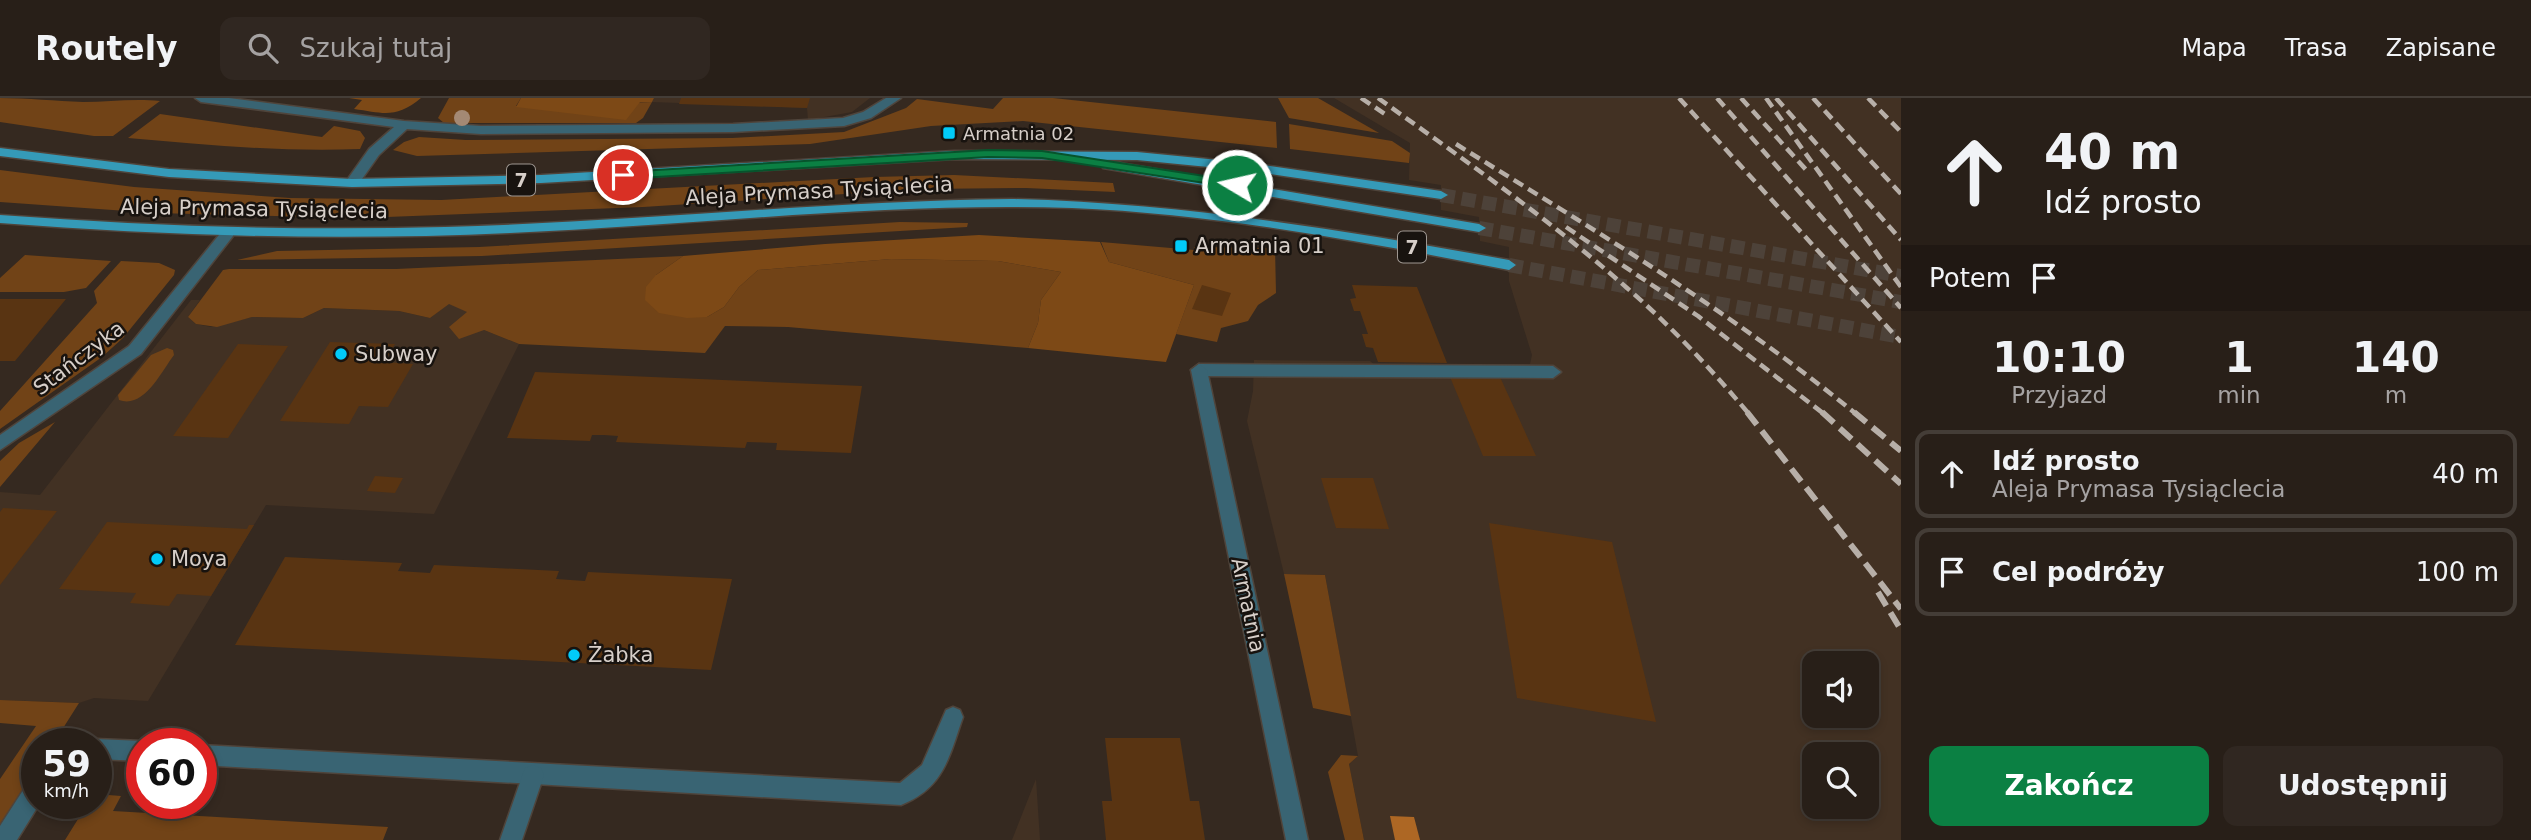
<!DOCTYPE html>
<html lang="pl">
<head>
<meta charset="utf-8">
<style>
	body { margin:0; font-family:"DejaVu Sans",sans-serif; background:#302721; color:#f1f3f6; height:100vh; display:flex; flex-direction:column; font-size:26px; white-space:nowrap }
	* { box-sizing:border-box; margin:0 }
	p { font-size:23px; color:#a5a2a2 }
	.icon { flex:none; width:38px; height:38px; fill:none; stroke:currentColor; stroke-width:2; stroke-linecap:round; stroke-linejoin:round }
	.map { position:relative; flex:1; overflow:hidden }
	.sheet { display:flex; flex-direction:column; background:#281f18; width:630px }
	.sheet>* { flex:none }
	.guide { background:#281f18; color:#f1f3f6; overflow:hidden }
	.tools { position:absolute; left:1802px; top:553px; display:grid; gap:14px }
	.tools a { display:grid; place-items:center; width:77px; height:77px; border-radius:14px; background:#281f18; box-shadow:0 4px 10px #0003,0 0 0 2px #443d37; font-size:35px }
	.speed { position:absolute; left:21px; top:630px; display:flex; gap:14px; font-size:35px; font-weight:700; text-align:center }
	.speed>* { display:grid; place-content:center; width:91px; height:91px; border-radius:50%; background:#281f18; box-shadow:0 4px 10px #0003,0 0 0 2px #443d37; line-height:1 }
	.speed small { font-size:18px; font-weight:400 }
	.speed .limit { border:10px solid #d22; background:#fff; color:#111 }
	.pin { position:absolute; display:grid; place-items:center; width:60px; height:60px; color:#fff; margin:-30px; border:4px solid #fff; border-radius:50%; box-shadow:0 2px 7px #0007 }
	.me { position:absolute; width:77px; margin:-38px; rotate:279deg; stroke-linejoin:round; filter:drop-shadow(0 0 5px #0008) }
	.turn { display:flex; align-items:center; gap:24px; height:147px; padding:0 28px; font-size:32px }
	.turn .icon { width:91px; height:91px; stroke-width:2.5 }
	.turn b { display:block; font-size:49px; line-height:60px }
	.then { display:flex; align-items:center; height:66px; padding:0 28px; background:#0003; gap:14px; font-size:26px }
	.eta { display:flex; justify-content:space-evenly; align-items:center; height:119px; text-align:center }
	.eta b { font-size:42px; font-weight:700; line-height:49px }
	.primary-button { display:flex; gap:14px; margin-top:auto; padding:14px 28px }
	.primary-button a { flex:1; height:80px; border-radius:14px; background:#0b8043; color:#fff; font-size:28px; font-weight:700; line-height:80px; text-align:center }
	.primary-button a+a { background:#302721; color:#f1f3f6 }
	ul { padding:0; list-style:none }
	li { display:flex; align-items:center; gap:21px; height:88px; margin:0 14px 10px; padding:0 14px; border:4px solid #443d37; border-radius:14px }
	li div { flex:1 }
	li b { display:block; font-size:26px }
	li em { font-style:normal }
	header { display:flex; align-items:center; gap:42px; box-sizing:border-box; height:98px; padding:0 35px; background:#281f18; border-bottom:2px solid #443d37 }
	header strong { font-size:33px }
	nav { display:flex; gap:38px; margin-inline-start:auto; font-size:24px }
	.search { width:490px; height:63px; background:#302721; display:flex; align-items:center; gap:18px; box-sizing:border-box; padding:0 24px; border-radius:14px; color:#a5a2a2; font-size:26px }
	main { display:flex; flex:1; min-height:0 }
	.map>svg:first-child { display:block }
</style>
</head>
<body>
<header>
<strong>Routely</strong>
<div class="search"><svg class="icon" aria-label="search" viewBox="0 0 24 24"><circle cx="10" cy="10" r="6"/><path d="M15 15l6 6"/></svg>Szukaj tutaj</div>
<nav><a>Mapa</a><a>Trasa</a><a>Zapisane</a></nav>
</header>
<main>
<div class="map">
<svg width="1901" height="742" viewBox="0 0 1901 742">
	<rect width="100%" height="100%" fill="#352920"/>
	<path fill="#423123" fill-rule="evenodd" d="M654,0H870L852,14L808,22L807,10L652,4Z
		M1334,0H1901V742H1364L1349,666L1358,658L1325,477L1284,476L1247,323L1253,293L1254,262L1370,263L1376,268L1451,269L1454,266H1530L1532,257L1509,183V149L1480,143L1479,119L1441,112V87L1409,82L1410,45ZM1815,565H1867V618H1815ZM1815,656H1867V709H1815Z
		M191,202H200L188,219L196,226L211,229L252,219L303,220L324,210L399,213L430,220L449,205L468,214L484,232L519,246L434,416L266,407L148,603L94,600L79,605L0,602V394L40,397Z
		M1036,681L1040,742H1012Z"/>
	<path fill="#714317" d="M0,0C28,0 55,3 83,4C109,4 133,0 160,3L113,38H94L0,24Z
		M449,0H521L516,8L652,4L643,20L636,25H444L438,20Z
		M1003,0H1053L1276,24L1277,50L1023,23L931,28L810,46L417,58L393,52L404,44L419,39L466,42L732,40L844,34L906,10L917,1L993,11Z
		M1278,0H1318L1379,35L1289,20Z
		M160,16L322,39L334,28L360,33L365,40L360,51C282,54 206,47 128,40Z
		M1289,26L1392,43L1410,55L1409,65L1290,51Z
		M0,72L134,89L290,100L441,102L874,79L954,77L1113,85L1115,94L1026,90L923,91L643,109L361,120L155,115L0,104Z
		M900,124L968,125L967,129L482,158L237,162L277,153L479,149Z
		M1101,144L1194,152V149L1275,150L1276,195L1258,207L1248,223L1221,230L1217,244L1176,236L1194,187L1109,164Z
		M25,157L111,163L86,190L64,194H0V180Z
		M683,158L656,177L707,219L724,209L739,189L758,172L891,161L998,163L1061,174L1041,202L1038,225L1028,250L788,229L725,228L705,255L519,246L484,232L459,241L449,229L467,214L449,206L430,220L399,213L324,210L303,220L252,219L217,229L196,226L188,219L223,172L229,171H396Z
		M121,163L159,165L175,172L174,177L123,240L102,259L0,331V313L97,205L94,193Z
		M167,250L173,252L174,257C161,274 144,311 119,302L118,297L151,257Z
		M55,324L0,389V363L19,345Z
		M1284,476L1325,477L1351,618L1313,610Z
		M0,602L79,605L53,646H37V670L0,726V681L36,628L0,625Z
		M1341,657L1358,658L1349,666L1364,742H1345L1328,674Z
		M96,696L121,698L113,713L388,729L383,742H65L88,705H96Z"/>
	<path fill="#7d4916" d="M349,0H421C396,21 383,15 354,11L362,2Z
		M521,0H654L652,4H640L626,22L516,9Z
		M979,137L1100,144L1109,164L1194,187L1166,264L1028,250L1038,225L1041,202L1061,174L998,163L891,161L758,172L739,189L724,209L707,219L687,220L659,215L645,202L646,189L656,177L683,158L825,146Z"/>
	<path fill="#ad6724" d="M1390,718L1414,719L1420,742H1395Z"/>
	<path fill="#593412" d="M681,0H810L807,10L679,6Z
		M1202,187L1231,195L1222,218L1192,211Z
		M1352,187L1417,189L1447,265L1378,264L1373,250L1366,249L1362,236H1368L1360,213H1354L1350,201L1356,200Z
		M0,201H66L15,263H0Z
		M330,244L395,246L384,264L413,266L388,309L359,308L349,326L280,323Z
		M238,246L288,248L228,340L173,338Z
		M535,274L862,288L851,355L776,352L777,345L747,344L745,350L616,344L618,338L604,337H592L590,343L507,340Z
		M1450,279H1500L1536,358H1483Z
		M375,378L403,380L395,395L367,393Z
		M1321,380H1373L1389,431L1336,430Z
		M3,410L57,413L0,487V414Z
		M107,424L247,431L249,427H254L211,498L177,496L169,508L130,505L136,495L59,491Z
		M1489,425L1612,444L1656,624L1517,600Z
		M285,459L402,465L398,473L430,475L434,467L559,473L556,481L585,483L588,474L732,481L711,572L235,547Z
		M1105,640H1180L1190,703H1199L1205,742H1106L1102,703H1112Z"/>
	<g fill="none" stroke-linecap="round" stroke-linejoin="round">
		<path stroke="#4d4239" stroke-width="14" stroke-dasharray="14 7" stroke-linecap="butt" d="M1441,97L1901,178
			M1479,130L1901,204
			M1509,167L1901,239"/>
		<g stroke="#4f443b" stroke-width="3">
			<path id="lane" d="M195,0H229L404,23L481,28L733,26L843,20L863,14L886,0H901L871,20L844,28L733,34L481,36L407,31L379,57L357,88H347V82L369,51L394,29L201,4Z
				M1199,266L1553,268L1561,274L1553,280L1199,278L1191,272Z
				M953,609L960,612L963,619C949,659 944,690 901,707L201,667V647L900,685L922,667L946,612Z
				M96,641L142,643L149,646H142V663L96,661V646H88Z
				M37,680V705H40L17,742H0V728L29,683Z"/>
		</g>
		<g stroke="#4f443b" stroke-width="3">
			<path id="street" d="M228,131L233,132V138L141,256L0,352V337L129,248L223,132Z
				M1199,266L1207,272L1308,742H1286L1191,272Z
				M533,667L541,670L544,677L522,742H500L525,670Z"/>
		</g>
		<g stroke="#4f443b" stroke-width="3">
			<path id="primary" d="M0,50L169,71L352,81L541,77L954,53L1137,54L1249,65L1441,93L1448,97L1441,101L1249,73L1137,62L954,61L541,85L352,89L169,79L0,58Z
				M1108,63L1479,126L1486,130L1479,134L1103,70L1101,67Z
				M1012,101C1180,105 1344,132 1509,162L1516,167L1509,172C1365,144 1219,116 1072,110C884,104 697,127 510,135C339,143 170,138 0,125V117C148,128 297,133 445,129C634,124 823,103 1012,101Z"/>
		</g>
		<use href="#lane" fill="#396473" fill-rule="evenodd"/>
		<use href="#street" fill="#396473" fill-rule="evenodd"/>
		<use href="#primary" fill="#359ab8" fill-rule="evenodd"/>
		<path stroke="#b7afa8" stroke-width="4.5" stroke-dasharray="11 6" stroke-linecap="butt" d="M1361,0L1385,16
			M1378,0C1463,61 1549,121 1627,190C1671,228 1711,271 1749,316
			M1679,0L1901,244
			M1717,0L1901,210
			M1741,0L1809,75
			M1766,0L1901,189
			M1776,0L1901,142
			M1813,0L1901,96
			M1868,0L1901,34
			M1456,46C1592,131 1732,214 1856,316
			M1566,129L1698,218L1824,316"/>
		<path stroke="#b7afa8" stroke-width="6" stroke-dasharray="16 8" stroke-linecap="butt" d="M1747,314L1901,511
			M1822,314L1901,386
			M1854,314L1901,353
			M1878,494L1901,532"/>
	</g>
	<circle fill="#a48974" cx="462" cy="20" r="8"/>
	<path fill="#0b8043" stroke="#07532c" stroke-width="2" d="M988,52L1042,53L1237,83L1243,87L1237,90L1042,60L988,59L623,81L617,77L623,74Z"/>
	<g fill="#01cbf9" stroke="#18130f" stroke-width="2.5">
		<rect x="942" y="28" width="14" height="14" rx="3.5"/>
		<rect x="1174" y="141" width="14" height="14" rx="3.5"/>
		<circle cx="341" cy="256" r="7"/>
		<circle cx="157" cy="461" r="7"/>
		<circle cx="574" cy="557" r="7"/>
	</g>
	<g text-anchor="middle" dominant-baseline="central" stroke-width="5" stroke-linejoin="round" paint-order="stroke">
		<g font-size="18" fill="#d7cfc9" stroke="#18130f" text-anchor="start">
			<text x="963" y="35">Armatnia 02</text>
		</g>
		<g fill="#18130f" stroke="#9e9791" stroke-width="2">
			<rect x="507" y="66.5" width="28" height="31" rx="5"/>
			<rect x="1398" y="133.5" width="28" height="31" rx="5"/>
		</g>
		<g font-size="19" font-weight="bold" fill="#d7cfc9">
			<text x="521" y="82">7</text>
			<text x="1412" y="149">7</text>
		</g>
		<g font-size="21" fill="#d7cfc9" stroke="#18130f">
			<text transform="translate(819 93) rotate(-3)">Aleja Prymasa Tysiąclecia</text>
			<text transform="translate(254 111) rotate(1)">Aleja Prymasa Tysiąclecia</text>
			<text transform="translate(79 260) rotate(-37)">Stańczyka</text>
			<text transform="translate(1248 507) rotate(78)">Armatnia</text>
		</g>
		<g font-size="21" fill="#d7cfc9" stroke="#18130f" text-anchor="start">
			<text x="1195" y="148">Armatnia 01</text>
			<text x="355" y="256">Subway</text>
			<text x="171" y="461">Moya</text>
			<text x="588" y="557">Żabka</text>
		</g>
	</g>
</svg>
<div class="tools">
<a><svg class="icon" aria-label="sound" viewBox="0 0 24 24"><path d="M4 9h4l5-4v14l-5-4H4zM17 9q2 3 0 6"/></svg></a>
<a><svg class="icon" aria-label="search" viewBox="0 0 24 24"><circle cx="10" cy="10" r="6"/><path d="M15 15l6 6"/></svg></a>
</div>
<div class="speed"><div>59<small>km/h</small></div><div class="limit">60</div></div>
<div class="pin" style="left:623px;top:77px;background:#d93025"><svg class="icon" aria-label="arrive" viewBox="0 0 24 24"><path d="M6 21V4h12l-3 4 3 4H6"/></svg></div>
<svg class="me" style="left:1237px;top:87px" viewBox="-20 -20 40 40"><circle r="17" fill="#0b8043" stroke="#fff" stroke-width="3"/><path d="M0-11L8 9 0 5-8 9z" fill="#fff"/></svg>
</div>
<section class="sheet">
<div class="guide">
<div class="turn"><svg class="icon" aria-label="ahead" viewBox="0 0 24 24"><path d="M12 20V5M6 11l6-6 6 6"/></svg><div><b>40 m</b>Idź prosto</div></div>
<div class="then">Potem<svg class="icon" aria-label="arrive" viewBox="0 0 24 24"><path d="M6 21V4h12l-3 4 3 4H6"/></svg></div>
</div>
<div class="eta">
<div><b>10:10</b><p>Przyjazd</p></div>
<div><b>1</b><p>min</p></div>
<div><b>140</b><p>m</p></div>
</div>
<ul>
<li><svg class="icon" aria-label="ahead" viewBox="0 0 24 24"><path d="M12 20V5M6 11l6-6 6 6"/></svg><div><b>Idź prosto</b><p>Aleja Prymasa Tysiąclecia</p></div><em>40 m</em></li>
<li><svg class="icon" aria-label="arrive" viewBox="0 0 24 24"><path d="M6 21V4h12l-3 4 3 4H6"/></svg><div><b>Cel podróży</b></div><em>100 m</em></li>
</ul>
<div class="primary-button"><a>Zakończ</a><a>Udostępnij</a></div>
</section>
</main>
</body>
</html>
